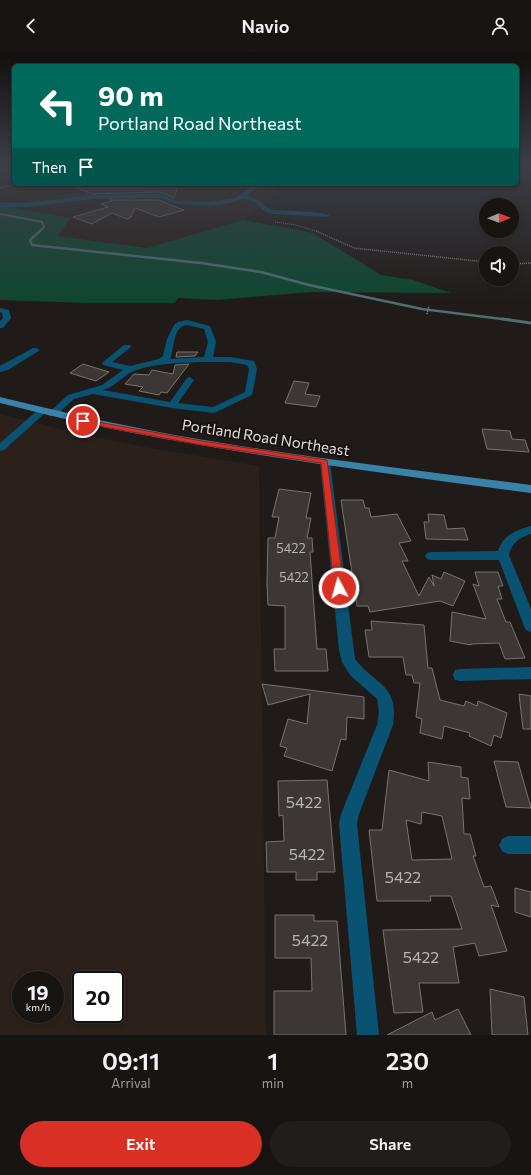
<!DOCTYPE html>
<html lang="en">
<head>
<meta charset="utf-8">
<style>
	body { margin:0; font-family:Commissioner,sans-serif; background:#211d1b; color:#f1f3f6; height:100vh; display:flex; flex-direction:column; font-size:15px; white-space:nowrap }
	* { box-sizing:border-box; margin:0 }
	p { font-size:13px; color:#9f9e9f }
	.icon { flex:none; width:22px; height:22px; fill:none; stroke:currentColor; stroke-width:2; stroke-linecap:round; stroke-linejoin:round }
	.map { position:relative; height:983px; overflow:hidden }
	.details { display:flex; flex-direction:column; background:#181412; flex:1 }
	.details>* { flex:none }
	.guide { position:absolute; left:12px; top:12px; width:507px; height:122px; border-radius:6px; box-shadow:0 2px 6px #0003,0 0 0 1px #363332; background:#00695c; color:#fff; overflow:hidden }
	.needle { width:26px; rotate:89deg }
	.buttons { position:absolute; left:479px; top:146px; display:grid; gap:8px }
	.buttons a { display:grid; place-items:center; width:40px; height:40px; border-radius:50%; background:#181412; box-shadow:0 2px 6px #0003,0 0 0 1px #363332; font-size:20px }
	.speed { position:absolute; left:12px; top:919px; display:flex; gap:8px; font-size:20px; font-weight:700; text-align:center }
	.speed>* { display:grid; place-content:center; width:52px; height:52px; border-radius:50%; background:#181412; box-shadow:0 2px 6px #0003,0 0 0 1px #363332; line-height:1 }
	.speed small { font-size:10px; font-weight:400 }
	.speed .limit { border:2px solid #111; border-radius:6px; background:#fff; color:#111 }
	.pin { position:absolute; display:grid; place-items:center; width:34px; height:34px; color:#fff; margin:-17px; border:2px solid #fff; border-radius:50%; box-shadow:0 1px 4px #0007 }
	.me { position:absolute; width:44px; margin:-22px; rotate:354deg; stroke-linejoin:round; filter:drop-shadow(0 0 3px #0008) }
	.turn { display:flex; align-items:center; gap:14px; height:84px; padding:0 20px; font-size:18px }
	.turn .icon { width:52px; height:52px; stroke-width:2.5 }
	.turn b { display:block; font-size:28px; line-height:34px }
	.then { display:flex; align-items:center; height:38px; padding:0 20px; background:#0003; gap:8px; font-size:15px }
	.eta { display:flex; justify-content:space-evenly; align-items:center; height:68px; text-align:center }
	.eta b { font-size:24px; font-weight:600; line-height:28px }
	.button { display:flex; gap:8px; margin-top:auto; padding:8px 20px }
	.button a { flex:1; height:46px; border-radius:24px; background:#d93025; color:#fff; font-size:16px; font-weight:600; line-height:46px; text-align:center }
	.button a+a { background:#211d1b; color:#f1f3f6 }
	header { display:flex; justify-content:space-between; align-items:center; height:52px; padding:0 20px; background:#181412; font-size:18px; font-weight:600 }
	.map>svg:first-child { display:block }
</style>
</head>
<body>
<header><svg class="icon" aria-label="back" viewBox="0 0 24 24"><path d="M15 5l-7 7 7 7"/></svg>Navio<svg class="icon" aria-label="person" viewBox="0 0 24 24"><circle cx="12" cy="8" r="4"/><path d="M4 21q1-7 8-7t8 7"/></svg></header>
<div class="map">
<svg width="531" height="983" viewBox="0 0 531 983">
	<rect width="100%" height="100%" fill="#201b18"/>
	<path fill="#2b201a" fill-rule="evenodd" d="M0,111H14V132H279L270,148L243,168L147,196L57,184L69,166L0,153Z
		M0,362L85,383L145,395L259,414L266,983H0ZM21,928H55V962H21ZM81,928H115V962H81Z"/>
	<path fill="#0f4631" d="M0,153L70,166L58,184L147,196L243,168L313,181L381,223L413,228L451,241L311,240L216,248L178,246L175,251H87L0,248Z"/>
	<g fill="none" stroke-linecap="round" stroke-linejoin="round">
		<path stroke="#4e6e70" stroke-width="2" d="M0,162L42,170L44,175L39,180"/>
		<path stroke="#4e6e70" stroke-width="2.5" d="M40,179L30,188L32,193L201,211L261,220L309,233L422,257L510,268"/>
		<path stroke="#4e6e70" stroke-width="3" d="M503,267L531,271"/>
	</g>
	<path fill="#3c3734" stroke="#79736f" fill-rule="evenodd" d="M70,132L130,133L179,132L174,146L160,140L92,142L70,133Z
		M110,148H159L184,158L159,165L135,156L131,165L127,167L112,161L92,172L73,165L108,155L101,152L112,149Z
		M177,300H198L195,304L176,305Z
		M83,312L109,320L96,329L70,321Z
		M189,312L167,341L161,340L159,343L139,339L143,335L125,332L134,322L149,323L152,318L173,322L175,313Z
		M294,329L309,331L305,342L320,344L316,355L285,351Z
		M482,377L510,379L512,387L525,388L529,400L487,397Z
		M279,437L311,441L306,466H311L307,486H312L313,500H310L317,597H326L328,619H275L274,597H285V554L268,553L267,532L268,486H275L279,465H272Z
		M341,448H363L365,456H369L371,465L397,462L411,489L399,491L408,509H402L419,544L429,525L434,534L432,523L441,527L444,520L465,529L453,554L440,549L370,560L368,554H357Z
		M428,462L444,463L447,477L464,476L468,488L426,487L424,470H429Z
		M475,520H498L503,534H498L502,547H497L506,570H510L525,606L505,607L499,591L471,592V593L450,589L452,560L486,567L473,532L479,534Z
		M371,569L424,573L428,616H432L440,648L464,654L466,649L477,654L478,649L507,661L501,686L494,683L491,694L469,684L470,681L444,674L442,687L420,681L422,667L416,665L420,631H414L412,623H406L403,605H369L365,578H372Z
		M262,632L364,645V667L347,665L346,688L341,687L332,719L284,704L287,696L280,694L288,667L307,672L310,642L268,653Z
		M519,642L531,644V677H523Z
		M494,709L518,710L531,756L506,755Z
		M428,710L461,715V725L468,726L470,747L462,746L464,782H470L476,804H473L484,835L491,834L499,855L491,853L507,899L479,904L475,891L453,895L459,931H419L423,960L394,961L383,878L462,877L451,844H430L431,849H377L369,778H382L389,718L429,729ZM422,760L442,764L452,807L412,808L406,768L421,772Z
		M327,728L335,820H317V828H296V820H267L266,790L284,789L283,763L279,764L278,729Z
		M515,836L531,840V865L515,860Z
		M275,863H314V869H337L346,983H274V939H312L311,906H275Z
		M490,937L524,945L528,983H492Z
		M458,957L471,983H387L432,960L435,968Z"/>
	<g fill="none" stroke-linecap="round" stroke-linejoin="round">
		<path stroke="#898583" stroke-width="1" stroke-dasharray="1 1" stroke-linecap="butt" d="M0,136L18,132
			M275,170L296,173L319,180"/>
		<path stroke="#898583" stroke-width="1.5" stroke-dasharray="1 1" stroke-linecap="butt" d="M316,179L354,196L486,210
			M512,212L531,211
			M427,262L429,254"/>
		<path fill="#0a5271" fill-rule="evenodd" d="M10,111V112L0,114V112Z
			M517,123L531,124V126L517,125Z
			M255,132H260L247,144L259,148L266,155L273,158L314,160L330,163L327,165L273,162L264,159L255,150L244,146L230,151L210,154L177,152L159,146L92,147L27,155H0V151H27L92,143L160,142L177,149L210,150L236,146Z
			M0,256L9,258L11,266L3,276H0V269L3,266L2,261L0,260Z
			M187,268L210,274L216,290L213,305H230L254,309L257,317L252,343L214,361L172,356L93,342L74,347L55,364H49L47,362L68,343L102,333L123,318L103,313L102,311L124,293H130L131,295L112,310L130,314L159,307L163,304L167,287L174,273L178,270ZM187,273L204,277L208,290L204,305L170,307C175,296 172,275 187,273ZM230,310L247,313L249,317L245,340L213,355L178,351L194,328L190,325L187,326L170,350L103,338C115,335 123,323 134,319C159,309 203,310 230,310Z
			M33,296H36L40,298L8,318L0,320V314Z
			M42,356L45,357L47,359L45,361L4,398L0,399V391L39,357Z
			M325,407L330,410L355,607C376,634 399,632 393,673L359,762L357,772L379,983H357L339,772L341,762L377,673L379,660L377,647L350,623L342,610L339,598L320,410Z
			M531,474V482C519,486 512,490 509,503L531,557V580L526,578L524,574L499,508H431L427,507L425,504L427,501L431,500L498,499C503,483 516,478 531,474Z
			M531,615V627L460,629L455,628L453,623L455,618L460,617Z
			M508,784H531V802H508L502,799L499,793L502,787Z"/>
		<path fill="#3983a9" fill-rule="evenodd" d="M0,345C66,361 132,376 198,387C309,406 420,419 531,433V441C398,423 265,406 133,381C88,373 44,362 0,351Z"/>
	</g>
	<linearGradient id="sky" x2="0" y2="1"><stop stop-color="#120f0d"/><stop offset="0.45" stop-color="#3c3f48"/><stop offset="1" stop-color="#3c3f48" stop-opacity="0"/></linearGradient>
	<rect width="531" height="249" fill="url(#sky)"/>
	<path fill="#d93025" stroke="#8d1f18" d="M81,367L202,389L327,408L344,536L342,538H335L334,536L321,411L202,393L83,371H81Z"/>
	<g text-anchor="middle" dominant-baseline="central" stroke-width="4" stroke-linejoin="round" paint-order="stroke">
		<g font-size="13" fill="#b7b4b1">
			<text x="291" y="496">5422</text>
			<text x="294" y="525">5422</text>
		</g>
		<g font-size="15" fill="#e0dddb" stroke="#171210">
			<text transform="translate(266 385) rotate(9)">Portland Road Northeast</text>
		</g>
		<g font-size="16" fill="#b7b4b1">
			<text x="304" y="749">5422</text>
			<text x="307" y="801">5422</text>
			<text x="403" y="824">5422</text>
			<text x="310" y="887">5422</text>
			<text x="421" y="904">5422</text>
		</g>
	</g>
</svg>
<div class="buttons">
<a><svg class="needle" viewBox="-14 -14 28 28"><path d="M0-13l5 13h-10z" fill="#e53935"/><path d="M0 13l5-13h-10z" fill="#9f9e9f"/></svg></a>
<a><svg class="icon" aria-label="sound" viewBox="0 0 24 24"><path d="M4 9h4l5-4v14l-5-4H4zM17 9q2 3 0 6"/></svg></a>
</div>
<div class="speed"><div>19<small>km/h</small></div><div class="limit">20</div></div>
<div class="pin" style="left:83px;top:369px;background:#d93025"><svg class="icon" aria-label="arrive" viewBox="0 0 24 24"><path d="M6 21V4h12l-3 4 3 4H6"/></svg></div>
<svg class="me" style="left:339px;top:536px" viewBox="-20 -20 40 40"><circle r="17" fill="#d93025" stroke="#fff" stroke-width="3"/><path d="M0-11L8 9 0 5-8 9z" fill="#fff"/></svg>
<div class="guide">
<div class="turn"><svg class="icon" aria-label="left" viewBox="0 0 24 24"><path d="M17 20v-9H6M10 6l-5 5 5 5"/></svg><div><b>90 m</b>Portland Road Northeast</div></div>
<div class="then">Then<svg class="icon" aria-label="arrive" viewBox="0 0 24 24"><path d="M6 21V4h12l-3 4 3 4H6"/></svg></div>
</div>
</div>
<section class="details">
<div class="eta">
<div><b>09:11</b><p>Arrival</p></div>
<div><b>1</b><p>min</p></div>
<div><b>230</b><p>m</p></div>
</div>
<div class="button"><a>Exit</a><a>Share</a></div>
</section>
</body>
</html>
